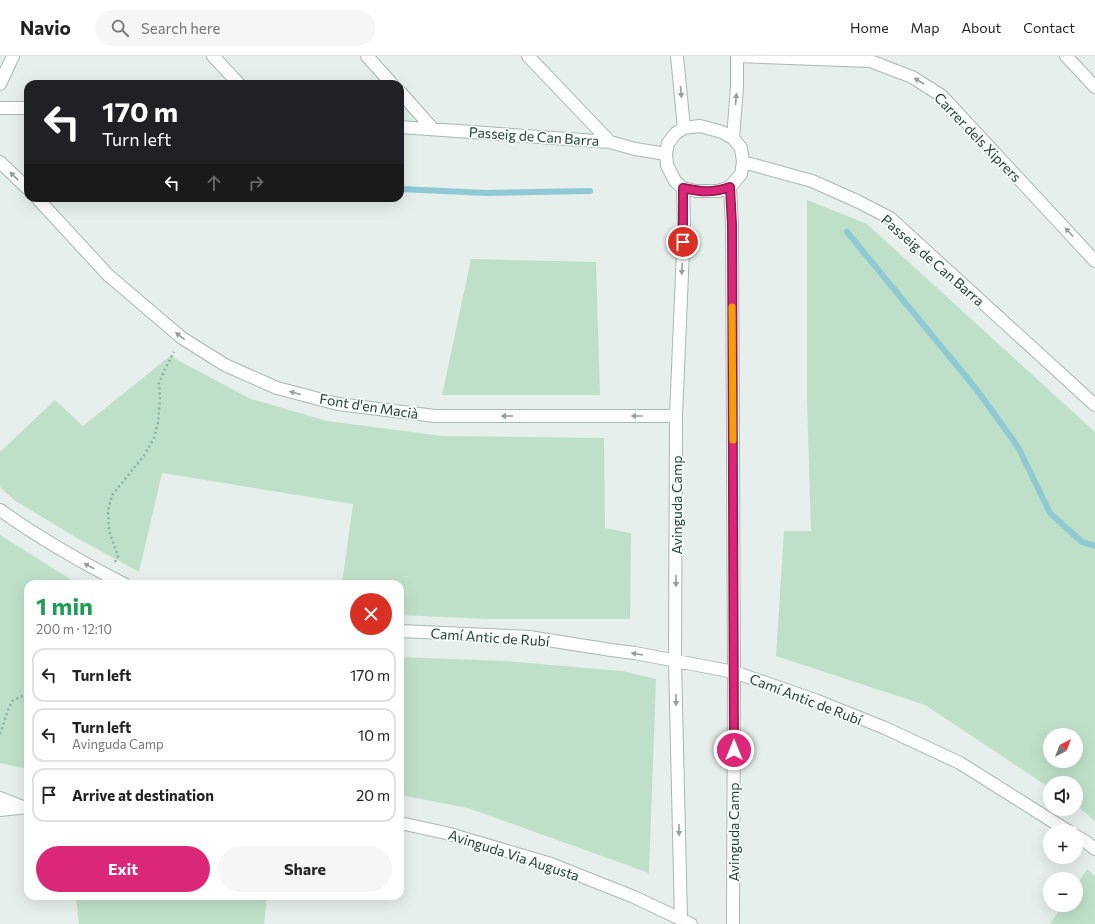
<!DOCTYPE html>
<html lang="en">
<head>
<meta charset="utf-8">
<style>
	body { margin:0; font-family:Commissioner,sans-serif; background:#f6f6f6; color:#222; height:100vh; display:flex; flex-direction:column; font-size:15px; white-space:nowrap }
	* { box-sizing:border-box; margin:0 }
	p { font-size:13px; color:#767676 }
	.icon { flex:none; width:22px; height:22px; fill:none; stroke:currentColor; stroke-width:2; stroke-linecap:round; stroke-linejoin:round }
	.map { position:relative; flex:1; overflow:hidden }
	.drawer { position:absolute; left:24px; top:524px; width:380px; height:320px; display:flex; flex-direction:column; background:#fff; border-radius:12px; box-shadow:0 4px 16px #0002 }
	.drawer>* { flex:none }
	.banner { position:absolute; left:24px; top:24px; width:380px; height:122px; border-radius:12px; box-shadow:0 4px 16px #0002; background:#202124; color:#fff; overflow:hidden }
	.needle { width:26px; rotate:42deg }
	.controls { position:absolute; left:1043px; top:672px; display:grid; gap:8px }
	.controls a { display:grid; place-items:center; width:40px; height:40px; border-radius:50%; background:#fff; box-shadow:0 4px 16px #0002; font-size:20px }
	.pin { position:absolute; display:grid; place-items:center; width:34px; height:34px; color:#fff; margin:-17px; border:2px solid #fff; border-radius:50%; box-shadow:0 1px 4px #0007 }
	.me { position:absolute; width:44px; margin:-22px; rotate:0deg; stroke-linejoin:round; filter:drop-shadow(0 0 3px #0008) }
	.turn { display:flex; align-items:center; gap:14px; height:84px; padding:0 12px; font-size:18px }
	.turn .icon { width:52px; height:52px; stroke-width:2.5 }
	.turn b { display:block; font-size:28px; line-height:34px }
	.lanes { display:flex; align-items:center; height:38px; padding:0 12px; background:#0003; justify-content:center; gap:20px; direction:ltr }
	.lanes .off { opacity:.35 }
	.round { display:grid; place-items:center; flex:none; width:42px; height:42px; border-radius:21px; background:#f6f6f6 }
	.head { display:flex; align-items:center; justify-content:space-between; height:68px; padding:0 12px }
	h1 { font-size:24px; font-weight:700; line-height:30px; color:#1e9e55 }
	.action { display:flex; gap:8px; margin-top:auto; padding:8px 12px }
	.action a { flex:1; height:46px; border-radius:24px; background:#db2777; color:#fff; font-size:16px; font-weight:700; line-height:46px; text-align:center }
	.action a+a { background:#f6f6f6; color:#222 }
	ul { padding:0; list-style:none }
	li { display:flex; align-items:center; gap:12px; height:54px; margin:0 8px 6px; padding:0 4px; border:2px solid #e0e0e0; border-radius:12px }
	li div { flex:1 }
	li b { display:block; font-size:15px }
	li em { font-style:normal }
	header { display:flex; align-items:center; gap:24px; box-sizing:border-box; height:56px; padding:0 20px; background:#fff; border-bottom:1px solid #e0e0e0 }
	header strong { font-size:19px }
	nav { display:flex; gap:22px; margin-inline-start:auto; font-size:14px }
	.search { width:280px; height:36px; background:#f6f6f6; display:flex; align-items:center; gap:10px; box-sizing:border-box; padding:0 14px; border-radius:22px; color:#767676; font-size:15px }
	.map>svg:first-child { display:block }
</style>
</head>
<body>
<header>
<strong>Navio</strong>
<div class="search"><svg class="icon" aria-label="search" viewBox="0 0 24 24"><circle cx="10" cy="10" r="6"/><path d="M15 15l6 6"/></svg>Search here</div>
<nav><a>Home</a><a>Map</a><a>About</a><a>Contact</a></nav>
</header>
<div class="map">
<svg width="1095" height="868" viewBox="0 0 1095 868">
	<rect width="100%" height="100%" fill="#e6efeb"/>
	<path fill="#bfe0c8" fill-rule="evenodd" d="M807,144L867,168L1095,376V765L1076,749V727H1050V732L925,649L776,600L784,475H811L807,344ZM1050,679H1076V705H1050Z
		M471,203L596,206L600,339H442Z
		M170,300L251,343L327,365L442,380L604,382L605,472L631,477L630,563H488L400,559V528H342L353,448L162,417L139,516L77,482L14,444L0,431V396L55,344L83,370Z
		M0,479L78,528H28V713L0,707Z
		M400,601L504,605L622,615L656,623L649,817L468,752L400,739Z
		M1087,813L1095,820V868H1050L1063,849H1076V830Z
		M76,840H267L264,868H79Z"/>
	<g fill="none" stroke-linecap="round" stroke-linejoin="round">
		<path stroke="#8ec9d4" stroke-width="6" d="M400,133L487,137L590,135
			M847,176L977,334L1018,391L1050,457L1082,486L1095,490"/>
		<g stroke="#a8b8b2" stroke-width="14">
			<path id="minor" d="M213,0L239,28
				M367,0L392,28
				M528,0L610,86
				M677,0L684,72
				M739,0L870,5L912,21L942,40L1095,205
				M1066,0L1095,31
				M0,28L13,0
				M400,36L433,73
				M0,52H28
				M700,70L722,76L733,82L741,92L743,106L741,118L730,131L718,135H696L683,132L675,125L667,109L666,98L668,87L676,77L684,72Z
				M400,71L610,86L635,93L666,98
				M733,82L737,31V0
				M0,106L28,133
				M743,106L812,125L857,145L890,162L1095,349
				M730,131L732,169L734,616L733,868
				M37,142L108,219L182,282L225,309L277,332L338,348L435,360H676
				M0,454C39,482 81,506 124,528
				M400,575L529,581L611,594L635,597L734,616L815,644L885,672L960,707L1068,775
				M0,742L23,751
				M0,754L28,751
				M400,767L446,777L551,808L634,841L691,868
				M1076,780L1086,786L1095,793
				M681,863L675,605L676,360L684,170L683,132"/>
		</g>
		<path stroke="#86b3a5" stroke-width="2.5" stroke-dasharray="2 3" stroke-linecap="butt" d="M115,506L118,500L109,475L108,455L112,439L143,401L154,382L158,367L160,341L159,327L166,311L174,296
			M0,678L7,657L12,645L28,637"/>
		<use href="#minor" stroke="#fff" stroke-width="12"/>
	</g>
	<defs><path id="oneway-solid" d="M-6-.8H1V-3.2L6.5 0L1 3.2V.8H-6Z"/></defs>
	<g fill="#92a09c">
		<use href="#oneway-solid" transform="translate(919 25) rotate(-148)"/>
		<use href="#oneway-solid" transform="translate(681 36) rotate(85)"/>
		<use href="#oneway-solid" transform="translate(736 43) rotate(-86)"/>
		<use href="#oneway-solid" transform="translate(14 120) rotate(-136)"/>
		<use href="#oneway-solid" transform="translate(1069 176) rotate(-133)"/>
		<use href="#oneway-solid" transform="translate(682 213) rotate(92)"/>
		<use href="#oneway-solid" transform="translate(180 280) rotate(-142)"/>
		<use href="#oneway-solid" transform="translate(295 337) rotate(-165)"/>
		<use href="#oneway-solid" transform="translate(507 360) rotate(-180)"/>
		<use href="#oneway-solid" transform="translate(637 360) rotate(-180)"/>
		<use href="#oneway-solid" transform="translate(89 510) rotate(-152)"/>
		<use href="#oneway-solid" transform="translate(676 525) rotate(90)"/>
		<use href="#oneway-solid" transform="translate(637 598) rotate(-170)"/>
		<use href="#oneway-solid" transform="translate(676 644) rotate(89)"/>
		<use href="#oneway-solid" transform="translate(679 774) rotate(89)"/>
	</g>
	<g fill="none" stroke-linecap="round" stroke-linejoin="round">
		<g stroke="#8e194d" stroke-width="10">
			<path id="route" d="M683,186V132C701,136 713,137 730,131L732,169L734,694"/>
		</g>
		<use href="#route" stroke="#db2777" stroke-width="7"/>
		<path stroke="#f59e0b" stroke-width="7" d="M732,251L733,384"/>
	</g>
	<g text-anchor="middle" dominant-baseline="central" stroke-width="3.5" stroke-linejoin="round" paint-order="stroke">
		<g font-size="14" fill="#24423a" stroke="#f7fbf9">
			<text transform="translate(534 80) rotate(4)">Passeig de Can Barra</text>
			<text transform="translate(978 81) rotate(46)">Carrer dels Xiprers</text>
			<text transform="translate(933 204) rotate(41)">Passeig de Can Barra</text>
			<text transform="translate(369 350) rotate(9)">Font d'en Macià</text>
			<text transform="translate(676 449) rotate(-90)">Avinguda Camp</text>
			<text transform="translate(490 581) rotate(4)">Camí Antic de Rubí</text>
			<text transform="translate(806 643) rotate(21)">Camí Antic de Rubí</text>
			<text transform="translate(733 776) rotate(-90)">Avinguda Camp</text>
			<text transform="translate(514 799) rotate(18)">Avinguda Via Augusta</text>
		</g>
	</g>
</svg>
<div class="controls">
<a><svg class="needle" viewBox="-14 -14 28 28"><path d="M0-13l5 13h-10z" fill="#e53935"/><path d="M0 13l5-13h-10z" fill="#767676"/></svg></a>
<a><svg class="icon" aria-label="sound" viewBox="0 0 24 24"><path d="M4 9h4l5-4v14l-5-4H4zM17 9q2 3 0 6"/></svg></a>
<a>+</a>
<a>−</a>
</div>
<div class="pin" style="left:683px;top:186px;background:#d93025"><svg class="icon" aria-label="arrive" viewBox="0 0 24 24"><path d="M6 21V4h12l-3 4 3 4H6"/></svg></div>
<svg class="me" style="left:734px;top:694px" viewBox="-20 -20 40 40"><circle r="17" fill="#db2777" stroke="#fff" stroke-width="3"/><path d="M0-11L8 9 0 5-8 9z" fill="#fff"/></svg>
<div class="banner">
<div class="turn"><svg class="icon" aria-label="left" viewBox="0 0 24 24"><path d="M17 20v-9H6M10 6l-5 5 5 5"/></svg><div><b>170 m</b>Turn left</div></div>
<div class="lanes"><svg class="icon" aria-label="left" viewBox="0 0 24 24"><path d="M17 20v-9H6M10 6l-5 5 5 5"/></svg><svg class="icon off" aria-label="ahead" viewBox="0 0 24 24"><path d="M12 20V5M6 11l6-6 6 6"/></svg><svg class="icon off" aria-label="right" viewBox="0 0 24 24"><path d="M7 20v-9h11M14 6l5 5-5 5"/></svg></div>
</div>
<section class="drawer">
<div class="head"><div><h1>1 min</h1><p>200 m · 12:10</p></div><a class="round" style="background:#d93025;color:#fff"><svg class="icon" aria-label="close" viewBox="0 0 24 24"><path d="M6 6l12 12M18 6L6 18"/></svg></a></div>
<ul>
<li><svg class="icon" aria-label="left" viewBox="0 0 24 24"><path d="M17 20v-9H6M10 6l-5 5 5 5"/></svg><div><b>Turn left</b></div><em>170 m</em></li>
<li><svg class="icon" aria-label="left" viewBox="0 0 24 24"><path d="M17 20v-9H6M10 6l-5 5 5 5"/></svg><div><b>Turn left</b><p>Avinguda Camp</p></div><em>10 m</em></li>
<li><svg class="icon" aria-label="arrive" viewBox="0 0 24 24"><path d="M6 21V4h12l-3 4 3 4H6"/></svg><div><b>Arrive at destination</b></div><em>20 m</em></li>
</ul>
<div class="action"><a>Exit</a><a>Share</a></div>
</section>
</div>
</body>
</html>
